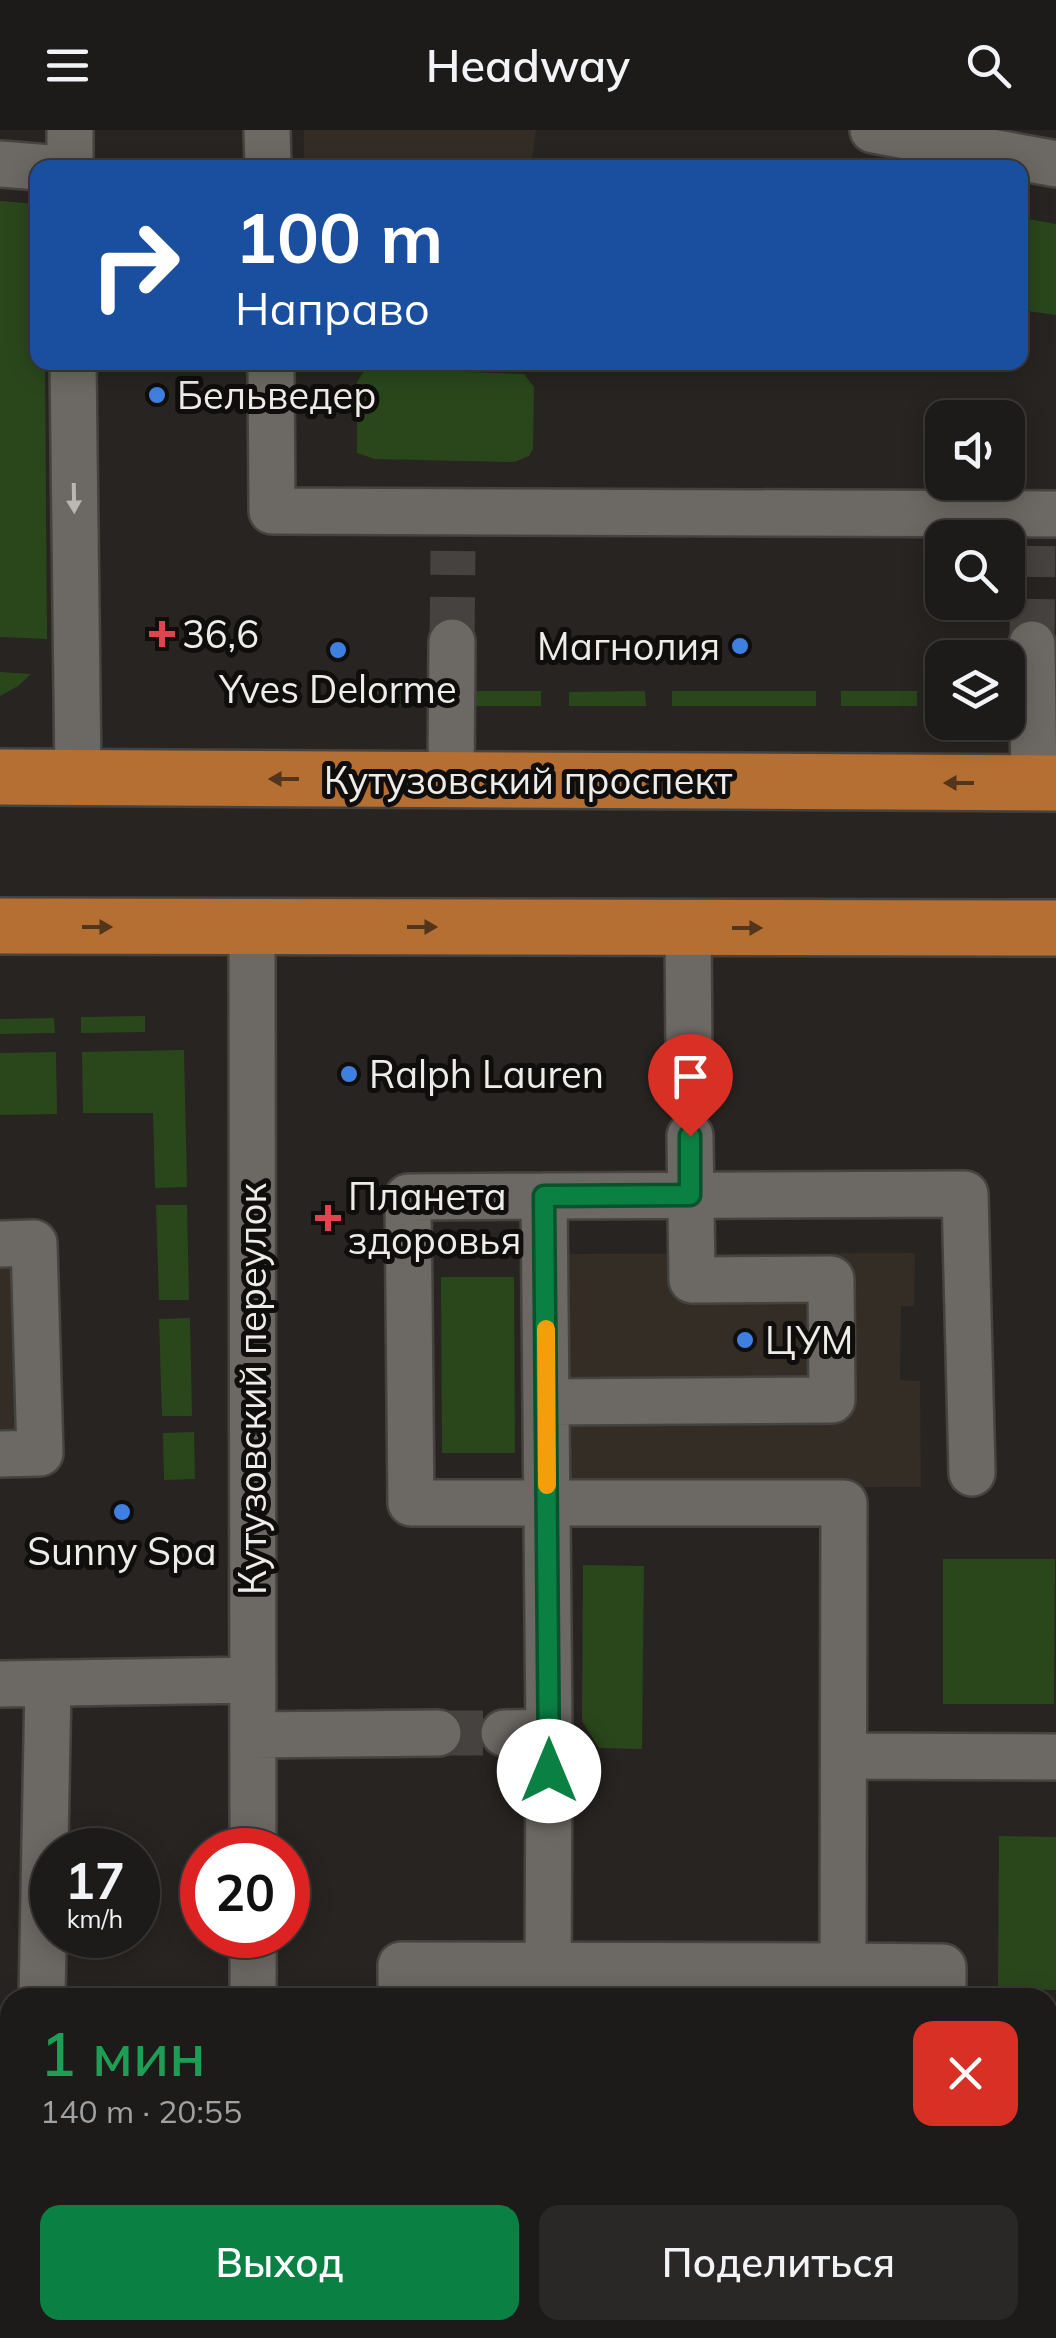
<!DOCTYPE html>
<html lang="ru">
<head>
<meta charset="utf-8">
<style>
	body { margin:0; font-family:Mulish,sans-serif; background:#2a2826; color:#f1f3f6; height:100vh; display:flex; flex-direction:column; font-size:38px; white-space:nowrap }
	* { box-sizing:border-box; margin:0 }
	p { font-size:32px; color:#a0a1a2 }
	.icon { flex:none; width:55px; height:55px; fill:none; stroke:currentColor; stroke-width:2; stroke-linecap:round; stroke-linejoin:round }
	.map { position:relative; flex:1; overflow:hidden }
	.drawer { position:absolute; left:0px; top:1858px; width:1058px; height:352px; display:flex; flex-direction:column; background:#1d1b19; border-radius:30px 30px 0 0; box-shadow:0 5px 25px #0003,0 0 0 2px #3b3938 }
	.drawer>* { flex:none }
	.guide { position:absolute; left:30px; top:30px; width:998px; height:210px; border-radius:20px; box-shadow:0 5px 25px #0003,0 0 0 2px #3b3938; background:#1a4fa0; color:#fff; overflow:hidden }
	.fabs { position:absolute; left:925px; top:270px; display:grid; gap:20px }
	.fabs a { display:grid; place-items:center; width:100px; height:100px; border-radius:20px; background:#1d1b19; box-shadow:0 5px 25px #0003,0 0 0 2px #3b3938; font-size:50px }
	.speed { position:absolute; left:30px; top:1698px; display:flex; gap:20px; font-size:50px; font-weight:700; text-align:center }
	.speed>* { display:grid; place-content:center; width:130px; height:130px; border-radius:50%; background:#1d1b19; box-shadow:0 5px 25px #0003,0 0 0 2px #3b3938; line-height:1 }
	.speed small { font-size:25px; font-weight:400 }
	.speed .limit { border:15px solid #d22; background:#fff; color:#111 }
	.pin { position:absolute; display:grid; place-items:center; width:85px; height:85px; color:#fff; margin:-102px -42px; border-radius:50% 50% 50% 0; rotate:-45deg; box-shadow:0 0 10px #0007 }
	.pin .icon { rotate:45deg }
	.me { position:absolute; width:110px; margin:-55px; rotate:0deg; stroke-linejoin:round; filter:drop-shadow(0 0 8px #0008) }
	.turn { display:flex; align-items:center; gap:35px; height:210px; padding:0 40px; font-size:45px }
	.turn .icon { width:130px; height:130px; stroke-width:2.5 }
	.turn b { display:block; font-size:70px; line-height:85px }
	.round { display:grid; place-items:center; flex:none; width:105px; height:105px; border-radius:20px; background:#2a2826 }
	.overview { display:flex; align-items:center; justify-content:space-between; height:170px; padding:0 40px }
	h1 { font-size:60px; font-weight:600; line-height:75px; color:#1e9e55 }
	.cta { display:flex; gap:20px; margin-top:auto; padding:20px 40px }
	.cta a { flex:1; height:115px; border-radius:20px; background:#0b8043; color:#fff; font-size:40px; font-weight:600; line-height:115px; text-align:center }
	.cta a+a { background:#2a2826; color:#f1f3f6 }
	header { display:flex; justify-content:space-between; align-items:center; height:130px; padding:0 40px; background:#1d1b19; font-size:45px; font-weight:600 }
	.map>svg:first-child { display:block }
</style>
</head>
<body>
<header><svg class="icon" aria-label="menu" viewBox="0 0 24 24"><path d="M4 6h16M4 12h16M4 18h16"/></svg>Headway<svg class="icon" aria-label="search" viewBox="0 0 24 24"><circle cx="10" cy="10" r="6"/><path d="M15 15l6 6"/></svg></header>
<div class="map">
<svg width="1056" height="2208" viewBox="0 0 1056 2208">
	<rect width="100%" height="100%" fill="#272421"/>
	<path fill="#342d25" d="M304,0H536L531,37L304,38Z
		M915,1123L914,1176H901L900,1250L920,1251L921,1357L568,1358L566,1124Z
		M0,1129H11L16,1305H0Z"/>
	<path fill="#2a471c" d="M0,71L37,74L38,232L45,233L47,509L0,507Z
		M1022,88L1056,94V185L1020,180Z
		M376,239L524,244L534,257L533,319L529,326L514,332L375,329L357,323V252L365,240Z
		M0,542L31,544L18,556L0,566Z
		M340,560H417V576L340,575Z
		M465,561H541V576H465Z
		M645,561L646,576H569V562Z
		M672,561H816V576H672Z
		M841,561H917V576H841Z
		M145,886V902L81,903V887Z
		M54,888L55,903L0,904V889Z
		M184,920L187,1057L155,1058L153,983H83L82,922Z
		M56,922L57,984L0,985V923Z
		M156,1075H187L189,1170H159Z
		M441,1147H514L515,1323H442Z
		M190,1188L192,1286H162L159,1189Z
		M194,1302L195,1349L164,1350L163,1303Z
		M943,1429H1055L1054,1574H943Z
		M583,1435L644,1436L642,1619L599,1618L582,1591Z
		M999,1706L1056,1707V1860L998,1859Z
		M809,1862L894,1863V1867H809Z"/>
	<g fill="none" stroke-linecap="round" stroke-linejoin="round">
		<path stroke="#45423f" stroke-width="45" stroke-dasharray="45 22" stroke-linecap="butt" d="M452,512L453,421
			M1032,514L1033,416
			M689,933L690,1006
			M438,1603H504"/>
		<g stroke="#454340" stroke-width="50">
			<path id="minor" d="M70,0V38
				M267,0L268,38
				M873,0L1056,34
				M0,34L50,38
				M73,232L78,647
				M271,232L272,381L1056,384
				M1032,514L1034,653
				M451,650L452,512
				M252,797L253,1720
				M688,797L689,933
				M0,1114L34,1113L40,1323L0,1324
				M546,1272L832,1270L831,1149L692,1150L690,1006
				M0,1554L253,1550
				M504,1603L549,1602
				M253,1605L438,1603
				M844,1626L1056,1627
				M843,1836L943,1837V1868
				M42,1868L48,1555
				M253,1868V1805
				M401,1868V1835L843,1836L844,1373H411L408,1067L544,1066
				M548,1868L549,1602L544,1066L965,1064L972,1343
				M0,1959L10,1956
				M1048,2058H1050L1048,2162
				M0,2061H10
				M254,2200V2208
				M549,2208V2200
				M1046,2208V2200"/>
		</g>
		<g stroke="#454340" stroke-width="60">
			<path id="major" d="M0,647L1056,653
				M0,796L1056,798"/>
		</g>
		<use href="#minor" stroke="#6c6864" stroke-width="45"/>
		<use href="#major" stroke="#b66f32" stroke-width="55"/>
	</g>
	<defs><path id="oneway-solid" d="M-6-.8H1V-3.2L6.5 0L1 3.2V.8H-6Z" transform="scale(2.5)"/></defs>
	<use fill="#bab7b4" href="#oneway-solid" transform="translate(74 368) rotate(89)"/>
	<g fill="#52351b">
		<use href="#oneway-solid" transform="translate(284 649) rotate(-180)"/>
		<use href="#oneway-solid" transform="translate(959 653) rotate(-180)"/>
		<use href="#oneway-solid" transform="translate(97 797)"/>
		<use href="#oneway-solid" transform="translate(422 797)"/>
		<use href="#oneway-solid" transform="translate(747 798)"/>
	</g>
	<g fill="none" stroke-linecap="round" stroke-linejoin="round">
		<g stroke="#07532c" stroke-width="25">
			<path id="route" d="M549,1641L544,1066L690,1065V1006"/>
		</g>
		<use href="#route" stroke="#0b8043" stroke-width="18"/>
		<path stroke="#f59e0b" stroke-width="18" d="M546,1199L547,1355"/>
	</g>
	<g fill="#3f7fe0" stroke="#0f0e0c" stroke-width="4">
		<circle cx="157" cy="265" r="10"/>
		<circle cx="740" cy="516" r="10"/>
		<circle cx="338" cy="520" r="10"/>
		<circle cx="349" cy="944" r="10"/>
		<circle cx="745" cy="1210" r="10"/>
		<circle cx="122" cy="1382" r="10"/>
	</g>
	<g fill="#e0444e" stroke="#0f0e0c" stroke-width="4">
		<path d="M157 489h10v10h10v10h-10v10h-10v-10h-10v-10h10z"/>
		<path d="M323 1073h10v10h10v10h-10v10h-10v-10h-10v-10h10z"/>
	</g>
	<g text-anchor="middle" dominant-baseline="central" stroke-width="10" stroke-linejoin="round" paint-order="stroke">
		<g font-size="38" fill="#eeece9" stroke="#0f0e0c" text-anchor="start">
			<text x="177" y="265">Бельведер</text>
			<text x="182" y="504">36,6</text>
			<text x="720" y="516" text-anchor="end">Магнолия</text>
			<text x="338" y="559" text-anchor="middle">Yves Delorme</text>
			<text x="369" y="944">Ralph Lauren</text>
			<text x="348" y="1066">Планета<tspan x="348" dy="44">здоровья</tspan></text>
			<text x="765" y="1210">ЦУМ</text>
			<text x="122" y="1421" text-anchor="middle">Sunny Spa</text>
		</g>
		<g font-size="38" fill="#eeece9" stroke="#0f0e0c">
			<text x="528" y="650">Кутузовский проспект</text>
			<text transform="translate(252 1259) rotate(-90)">Кутузовский переулок</text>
		</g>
	</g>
</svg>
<div class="fabs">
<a><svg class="icon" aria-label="sound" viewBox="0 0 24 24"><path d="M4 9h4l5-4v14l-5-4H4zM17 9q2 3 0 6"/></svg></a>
<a><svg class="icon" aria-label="search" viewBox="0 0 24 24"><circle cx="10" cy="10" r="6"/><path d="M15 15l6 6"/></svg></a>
<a><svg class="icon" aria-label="layers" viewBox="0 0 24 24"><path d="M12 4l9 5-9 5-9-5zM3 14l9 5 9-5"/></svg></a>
</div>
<div class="speed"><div>17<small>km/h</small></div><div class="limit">20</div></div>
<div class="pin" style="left:690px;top:1006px;background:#d93025"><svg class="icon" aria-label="arrive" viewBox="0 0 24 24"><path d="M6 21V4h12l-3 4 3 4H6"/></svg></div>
<svg class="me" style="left:549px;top:1641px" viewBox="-20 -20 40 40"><circle r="19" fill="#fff"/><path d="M0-13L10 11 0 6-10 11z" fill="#0b8043"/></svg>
<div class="guide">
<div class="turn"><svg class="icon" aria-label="right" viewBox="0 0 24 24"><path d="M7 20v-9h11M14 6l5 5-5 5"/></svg><div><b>100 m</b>Направо</div></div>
</div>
<section class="drawer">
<div class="overview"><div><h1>1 мин</h1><p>140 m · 20:55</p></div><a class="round" style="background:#d93025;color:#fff"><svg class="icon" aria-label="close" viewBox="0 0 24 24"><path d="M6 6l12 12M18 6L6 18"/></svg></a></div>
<div class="cta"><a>Выход</a><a>Поделиться</a></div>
</section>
</div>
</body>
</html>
